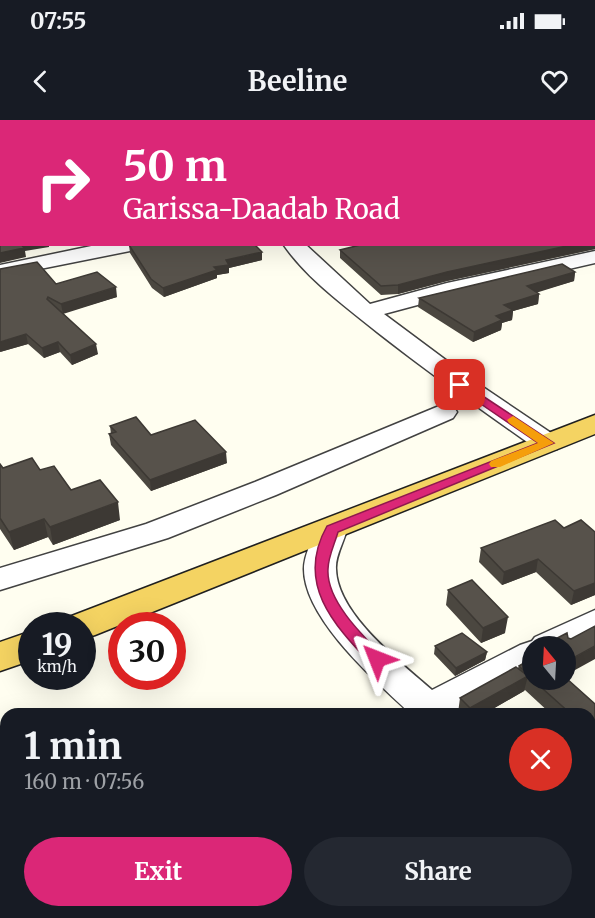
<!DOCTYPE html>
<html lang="en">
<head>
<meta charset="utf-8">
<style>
	body { margin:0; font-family:Merriweather,serif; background:#242831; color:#f1f3f6; height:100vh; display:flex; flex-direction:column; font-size:22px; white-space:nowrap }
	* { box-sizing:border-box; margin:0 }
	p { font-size:20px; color:#9ea1a6 }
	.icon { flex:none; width:33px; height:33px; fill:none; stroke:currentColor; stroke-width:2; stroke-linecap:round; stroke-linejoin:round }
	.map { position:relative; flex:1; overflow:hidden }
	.details { position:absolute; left:0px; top:588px; width:596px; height:210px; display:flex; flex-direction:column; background:#171b24; border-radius:18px 18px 0 0; box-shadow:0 6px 24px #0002 }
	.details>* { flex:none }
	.guide { position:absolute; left:0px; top:0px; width:596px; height:126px; box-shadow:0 6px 24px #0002; background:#db2777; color:#fff; overflow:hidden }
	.needle { width:39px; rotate:342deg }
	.controls { position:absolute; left:522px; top:516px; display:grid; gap:12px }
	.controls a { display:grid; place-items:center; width:54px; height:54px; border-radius:50%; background:#171b24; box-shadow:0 6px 24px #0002; font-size:30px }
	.speed { position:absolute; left:18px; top:492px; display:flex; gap:12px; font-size:30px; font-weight:700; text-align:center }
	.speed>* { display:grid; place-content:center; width:78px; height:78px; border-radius:50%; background:#171b24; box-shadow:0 6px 24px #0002; line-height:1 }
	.speed small { font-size:15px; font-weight:400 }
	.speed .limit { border:9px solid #d22; background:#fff; color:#111 }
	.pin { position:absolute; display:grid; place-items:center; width:51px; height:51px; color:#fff; margin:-26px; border-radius:12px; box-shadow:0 3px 9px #0006 }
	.me { position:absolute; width:66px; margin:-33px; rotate:315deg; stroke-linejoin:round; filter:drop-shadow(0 0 4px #0008) }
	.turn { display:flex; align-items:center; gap:21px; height:126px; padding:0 24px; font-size:27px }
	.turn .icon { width:78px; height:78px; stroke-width:2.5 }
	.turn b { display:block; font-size:42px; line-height:51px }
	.round { display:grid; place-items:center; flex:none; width:63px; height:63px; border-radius:32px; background:#242831 }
	.overview { display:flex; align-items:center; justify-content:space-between; height:102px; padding:0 24px }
	h1 { font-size:36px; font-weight:700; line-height:45px }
	.action { display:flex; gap:12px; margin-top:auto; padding:12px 24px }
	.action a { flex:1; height:69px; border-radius:36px; background:#db2777; color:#fff; font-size:24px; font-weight:700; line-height:69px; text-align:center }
	.action a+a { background:#242831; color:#f1f3f6 }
	.status { display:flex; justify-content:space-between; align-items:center; height:42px; padding:0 30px; background:#171b24; direction:ltr }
	.status svg { height:16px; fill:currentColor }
	header { display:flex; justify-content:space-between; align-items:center; height:78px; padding:0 24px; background:#171b24; font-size:27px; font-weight:700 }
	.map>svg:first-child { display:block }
</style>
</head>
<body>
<div class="status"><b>07:55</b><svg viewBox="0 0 49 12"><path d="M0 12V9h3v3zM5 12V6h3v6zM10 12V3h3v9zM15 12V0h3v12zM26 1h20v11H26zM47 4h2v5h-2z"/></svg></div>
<header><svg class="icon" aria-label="back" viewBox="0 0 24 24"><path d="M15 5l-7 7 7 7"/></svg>Beeline<svg class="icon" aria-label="heart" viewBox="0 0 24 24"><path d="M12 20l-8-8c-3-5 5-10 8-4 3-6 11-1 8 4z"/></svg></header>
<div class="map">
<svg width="595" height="798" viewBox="0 0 595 798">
	<rect width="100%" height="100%" fill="#fffef0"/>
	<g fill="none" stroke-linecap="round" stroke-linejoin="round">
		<g stroke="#424242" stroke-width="3">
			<path id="minor" d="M165,0H181L182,2H166Z
				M403,0H428L402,2Z
				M0,52H2V62H0Z
				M101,124H145L142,128L135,130L0,157V145Z
				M283,124H305L370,184L447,163L595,131V143L451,176L384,194L474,261L557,317L561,323L557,329L547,331L537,329C483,291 429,253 377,212C345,186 307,159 283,124Z
				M444,284L453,286L457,292L453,298L276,375L168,418L0,470V448L146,404L255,362Z
				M332,399L343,402L347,409C344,422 335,436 336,449C337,494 400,542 432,570L520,525L532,521L535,517L595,490V517L566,532V526H532V549L452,594H411C377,562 304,499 304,449C304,435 314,414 321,402Z
				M590,731L595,733V774L590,772Z"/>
		</g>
		<g stroke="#202020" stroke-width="3">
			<path id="trunk" d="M595,295V314L95,515L82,519V506H64L69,497Z
				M32,511V540L0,551V522Z"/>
		</g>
		<use href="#minor" fill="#fff" fill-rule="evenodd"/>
		<use href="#trunk" fill="#f4d362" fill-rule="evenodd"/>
	</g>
	<path fill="#4b4740" d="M595,33V129L447,161L398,174L381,175L340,138V130L594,124Z
		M129,125L262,140L229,148V153L217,155V158L164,177L152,168L130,133Z
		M575,152L574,161L536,172L539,174L538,184L513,191L512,200L502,203L501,210L473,222L418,187L419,178Z
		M56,164L117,177L63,193L98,234L72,245L60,232L44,238L28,224L0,232Z
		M110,306L151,315L227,343L151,371L111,325L109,314H111Z
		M0,344L3,348L71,370L120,400L53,425L48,417L14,430L0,409Z
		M564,408L595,412V475L571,485L536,452L502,465L479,442L481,428Z
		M448,470L505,513L481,523L446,485Z
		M435,526L487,532L485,540L455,556L434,534Z
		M532,538V560H566L595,584V664L590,667V594H551L525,570L524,571L484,594L458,593L460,578L518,548L519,546Z
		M455,792H469L461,798Z
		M510,792H542L532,798H515Z"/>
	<path fill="#3d3934" d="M2,10V18L0,19V11Z
		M594,121H595V129L447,161L398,174V165L447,152L576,124H594Z
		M20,124H49V127L25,131L26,137L0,143V133Z
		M262,132V140L229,148V153L217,155V158L164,177L163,168L214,147L226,140Z
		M575,152L574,161L526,176L527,166Z
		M116,167L117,177L63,194L61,184Z
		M539,174L538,184L513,191L512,200L502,203L501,210L473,222L474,212L496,196L504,185Z
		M26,214L28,224L0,232V222Z
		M58,222L60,232L44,238L42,228Z
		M96,224L98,234L72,245L70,235Z
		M226,332L227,343L151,371L150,360Z
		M118,382L120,400L53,425L50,407Z
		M44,399L48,417L14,430L9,412Z
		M538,439L536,452L502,465L504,452Z
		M595,463V475L571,485L574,471Z
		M508,497L505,513L481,523L483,508Z
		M595,526V539L566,555V542Z
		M487,532L485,540L455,556L456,548Z
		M528,556L524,571L484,594H469L470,588Z
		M595,651V664L590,667V654Z
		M462,792H469L461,798Z
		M524,792H542L532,798H523Z"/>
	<path fill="#57524b" stroke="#3d3934" stroke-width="1.5" d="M0,0H140V2H2V10L0,11Z
		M218,0H246L247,2H217Z
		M512,0H595V21L594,22V2H511Z
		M594,33H595V121H594Z
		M0,80L2,81V124H21L24,128L0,133Z
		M254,124L262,132L226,140L229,145L214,147L217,150L163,168L151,159L129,125Z
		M364,124H576L447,152L398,165L381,166L340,130Z
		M37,142L56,164L97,152L116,167L61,184L48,177L47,179L96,224L70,235L58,222L42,228L26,214L0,222V149Z
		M562,144L575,152L527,166L539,174L504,185L513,190L496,196L502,200L474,212L419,178Z
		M136,297L151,315L195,300L226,332L150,360L109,314L116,312L110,306Z
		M32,338L40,350L54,346L71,370L100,360L118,382L50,407L44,399L9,412L0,398V344L3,348Z
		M555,400L564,408L581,400L595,412V463L574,471L538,439L504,452L481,428Z
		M472,460L508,497L483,508L448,470Z
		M595,506V526L566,542V526H542L567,513L568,518L571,519Z
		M462,513L487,532L456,548L435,526Z
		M532,538V559L519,546Z
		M516,547L528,556L470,588L460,578Z
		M566,558L595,584V651L590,654V594H571L533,560H566Z
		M246,792H377L379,795L373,798H235Z"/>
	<path fill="#db2777" stroke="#8e194d" stroke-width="1.5" d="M460,261L554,323L338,412C335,423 328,437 328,449C326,480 362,515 382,535L385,539L382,544H371C333,504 295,463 327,406L538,323L456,267L454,265Z"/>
	<path fill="#f59e0b" d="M513,296L554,323L500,347H491L489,344L491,341L538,323L509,303L507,300Z"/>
</svg>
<div class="controls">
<a><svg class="needle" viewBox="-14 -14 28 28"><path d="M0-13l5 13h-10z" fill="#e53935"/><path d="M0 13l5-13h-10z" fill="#9ea1a6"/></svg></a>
</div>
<div class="speed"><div>19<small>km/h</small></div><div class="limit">30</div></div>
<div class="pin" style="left:460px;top:265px;background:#d93025"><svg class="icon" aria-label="arrive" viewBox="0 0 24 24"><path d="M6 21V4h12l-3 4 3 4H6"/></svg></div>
<svg class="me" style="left:377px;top:539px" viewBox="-20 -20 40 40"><path d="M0-17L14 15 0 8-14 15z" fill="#db2777" stroke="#fff" stroke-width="4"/></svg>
<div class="guide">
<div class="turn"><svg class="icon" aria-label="right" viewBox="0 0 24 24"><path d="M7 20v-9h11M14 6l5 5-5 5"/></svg><div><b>50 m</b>Garissa-Daadab Road</div></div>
</div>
<section class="details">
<div class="overview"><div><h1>1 min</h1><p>160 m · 07:56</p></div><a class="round" style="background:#d93025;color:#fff"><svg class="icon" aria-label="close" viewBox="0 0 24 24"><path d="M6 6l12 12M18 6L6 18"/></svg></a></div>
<div class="action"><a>Exit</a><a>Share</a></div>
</section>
</div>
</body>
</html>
